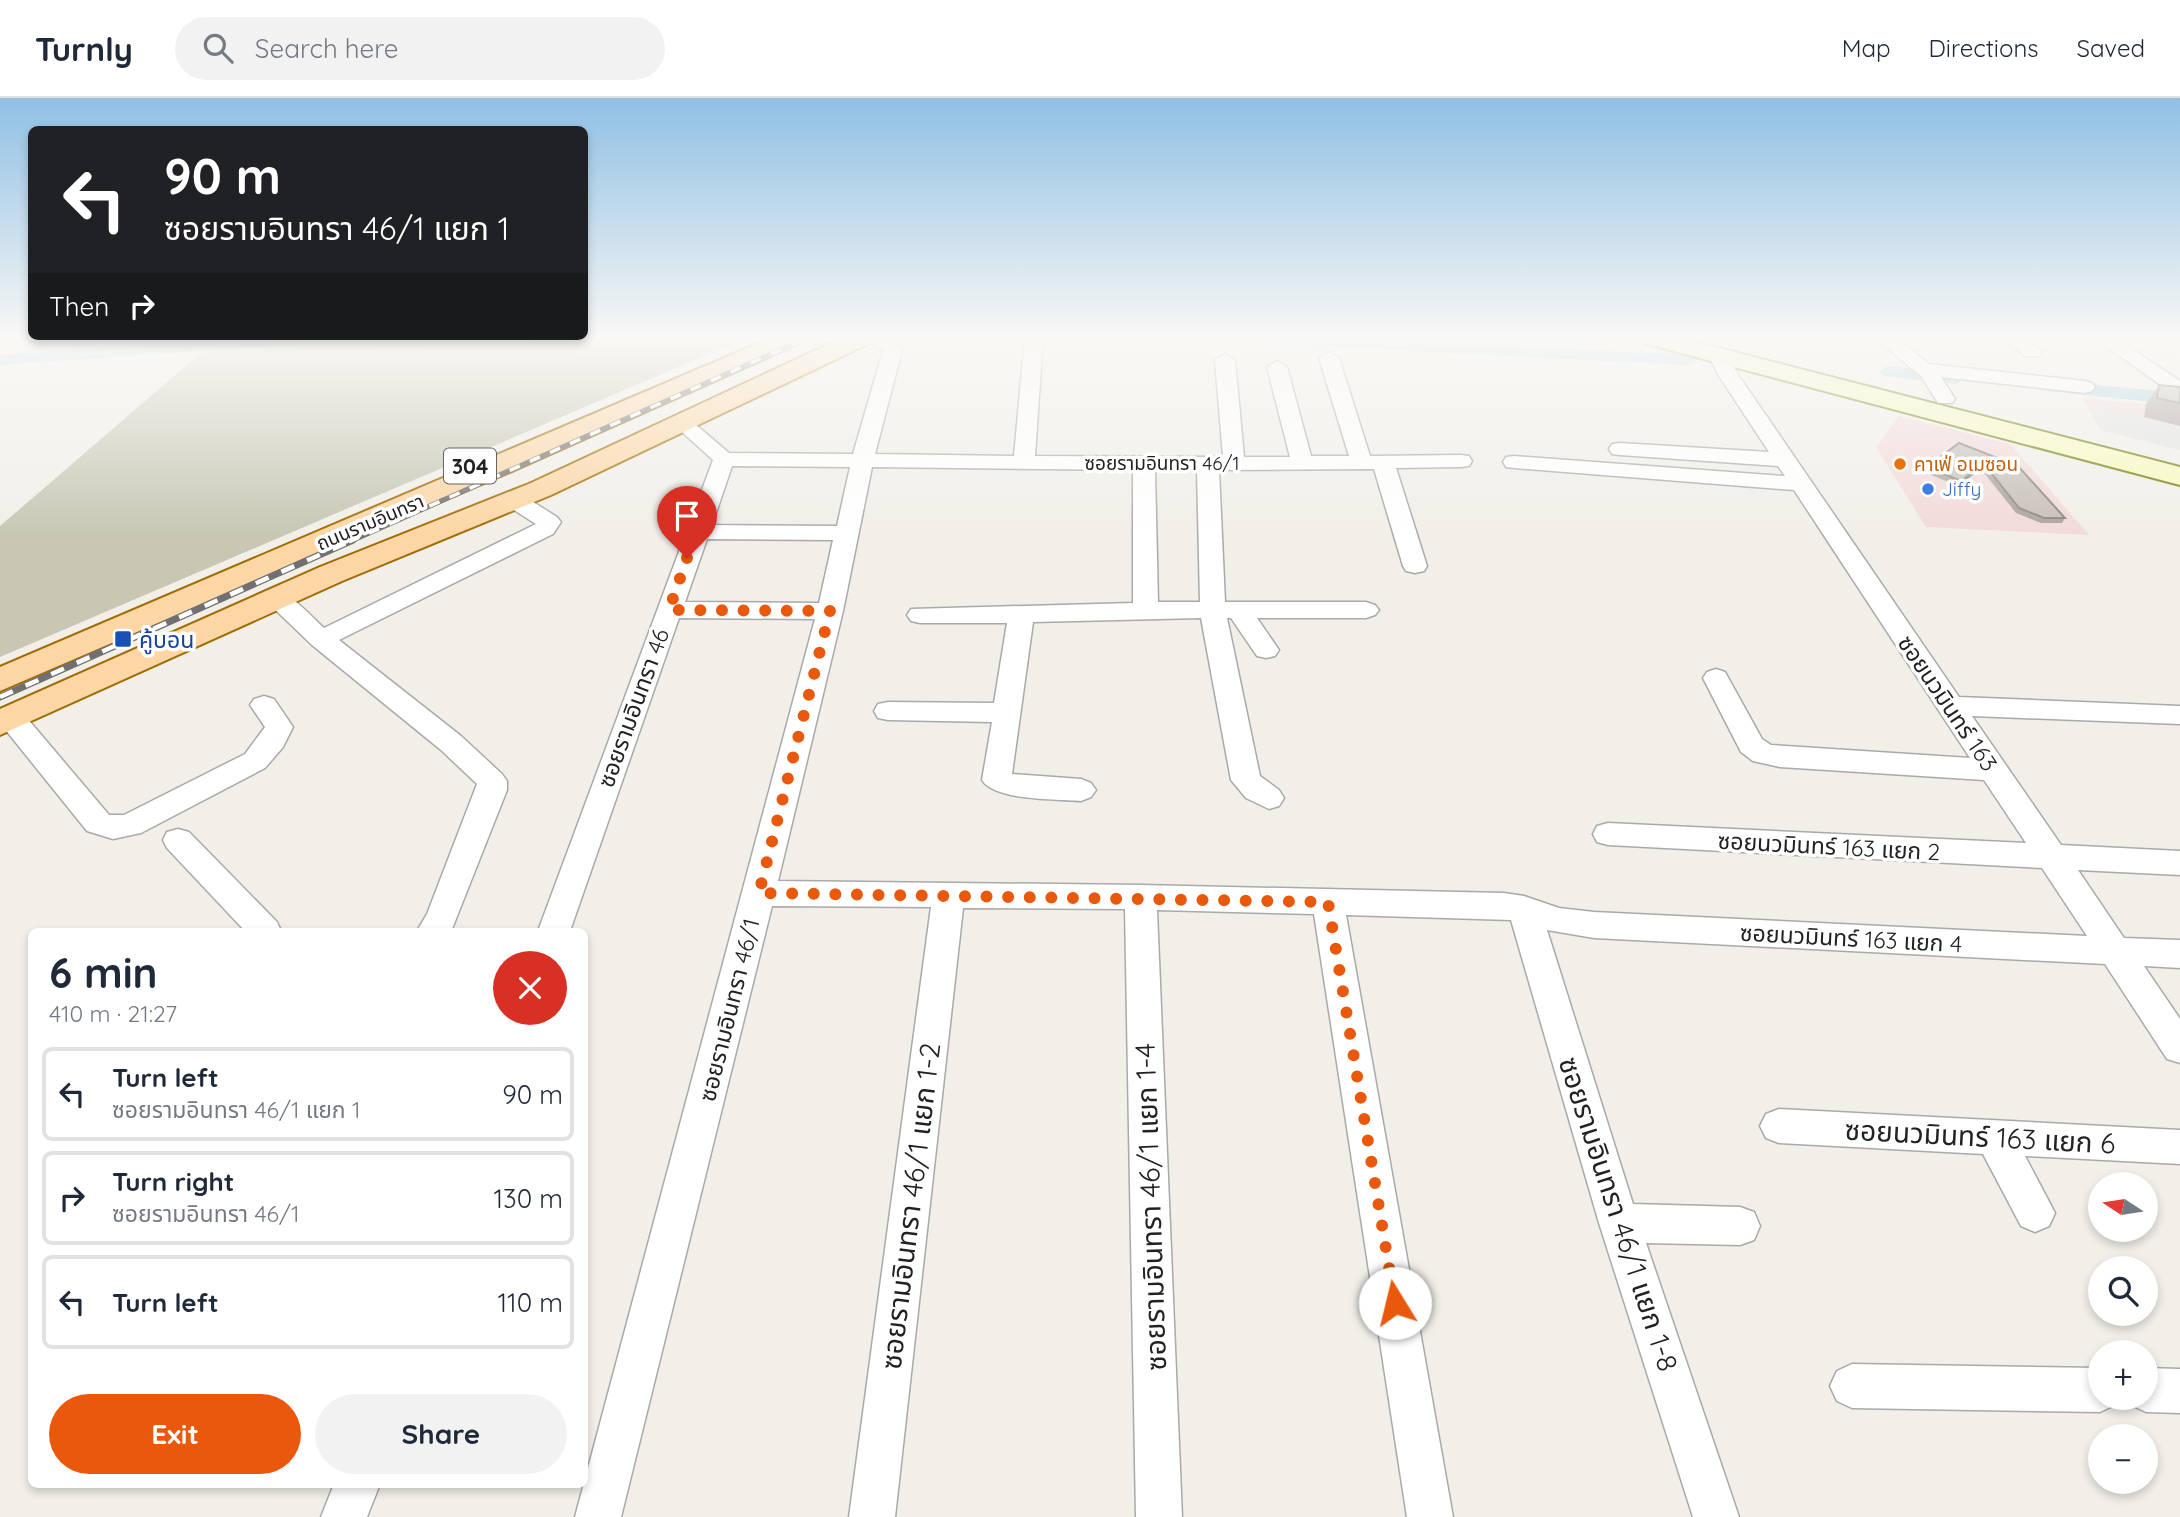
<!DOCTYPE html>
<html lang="en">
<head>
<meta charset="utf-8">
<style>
	body { margin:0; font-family:Quicksand,"Noto Sans Thai",sans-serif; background:#f2f2f3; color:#1f2937; height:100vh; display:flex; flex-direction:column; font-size:26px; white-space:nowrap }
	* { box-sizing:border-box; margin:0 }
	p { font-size:23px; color:#747a83 }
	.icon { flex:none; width:38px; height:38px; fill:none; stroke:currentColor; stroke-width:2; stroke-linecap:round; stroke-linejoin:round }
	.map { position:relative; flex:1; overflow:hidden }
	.panel { position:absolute; left:28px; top:830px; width:560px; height:560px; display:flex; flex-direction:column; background:#fff; border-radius:10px; box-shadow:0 4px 10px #0003 }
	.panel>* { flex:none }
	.hud { position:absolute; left:28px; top:28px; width:560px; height:214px; border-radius:10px; box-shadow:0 4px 10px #0003; background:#202124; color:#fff; overflow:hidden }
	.needle { width:46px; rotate:282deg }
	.controls { position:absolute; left:2088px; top:1074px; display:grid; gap:14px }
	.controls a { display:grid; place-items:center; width:70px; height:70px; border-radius:50%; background:#fff; box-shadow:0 4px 10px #0003; font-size:35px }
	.pin { position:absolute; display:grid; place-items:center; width:60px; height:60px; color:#fff; margin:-72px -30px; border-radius:50% 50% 50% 0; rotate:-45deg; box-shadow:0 0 7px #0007 }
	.pin .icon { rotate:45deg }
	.me { position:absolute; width:77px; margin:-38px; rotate:351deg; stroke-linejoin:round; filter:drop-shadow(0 0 5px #0008) }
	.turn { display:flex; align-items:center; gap:24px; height:147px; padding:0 21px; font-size:32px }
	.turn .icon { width:91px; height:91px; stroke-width:2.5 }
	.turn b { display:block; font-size:49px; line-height:60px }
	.then { display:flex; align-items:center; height:66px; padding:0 21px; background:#0003; gap:14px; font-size:26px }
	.round { display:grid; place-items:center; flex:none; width:74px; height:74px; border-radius:37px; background:#f2f2f3 }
	.overview { display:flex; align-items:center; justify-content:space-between; height:119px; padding:0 21px }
	h1 { font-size:42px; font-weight:700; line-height:52px }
	.action { display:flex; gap:14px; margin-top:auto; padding:14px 21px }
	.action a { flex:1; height:80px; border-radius:42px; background:#ea580c; color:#fff; font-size:28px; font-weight:700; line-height:80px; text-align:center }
	.action a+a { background:#f2f2f3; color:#1f2937 }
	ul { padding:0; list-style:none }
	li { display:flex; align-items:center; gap:21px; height:94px; margin:0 14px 10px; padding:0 7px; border:4px solid #e0e1e3; border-radius:10px }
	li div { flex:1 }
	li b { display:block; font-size:26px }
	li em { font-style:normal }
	header { display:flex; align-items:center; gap:42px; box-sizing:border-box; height:98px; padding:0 35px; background:#fff; border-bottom:2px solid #e0e1e3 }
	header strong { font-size:33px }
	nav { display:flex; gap:38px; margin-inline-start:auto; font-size:24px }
	.search { width:490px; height:63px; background:#f2f2f3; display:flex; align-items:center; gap:18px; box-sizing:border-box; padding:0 24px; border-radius:38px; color:#747a83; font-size:26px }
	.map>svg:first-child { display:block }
</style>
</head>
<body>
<header>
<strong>Turnly</strong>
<div class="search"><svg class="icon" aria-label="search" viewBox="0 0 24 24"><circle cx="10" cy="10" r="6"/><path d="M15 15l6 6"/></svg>Search here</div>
<nav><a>Map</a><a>Directions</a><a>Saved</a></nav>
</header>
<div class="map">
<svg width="2180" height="1419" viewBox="0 0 2180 1419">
	<rect width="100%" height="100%" fill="#f2efe9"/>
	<path fill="#f2dad9" d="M2082,300L2180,310V352L2101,332Z
		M1899,318L2010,346L2089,437L1926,429L1876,349Z"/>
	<path fill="#c7c7b4" d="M607,240H746L0,559V428L202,254Z"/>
	<path fill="#e2e2e2" d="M2086,306L2180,328V352L2101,332Z"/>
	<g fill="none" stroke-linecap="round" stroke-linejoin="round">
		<path fill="#aad3df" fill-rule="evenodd" d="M238,240H320L311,245L0,267V257Z
			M1248,240H1357L1688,257L1697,262L1688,267L1257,245Z
			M1889,268L1956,274L1965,280L1956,286L1883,278L1880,274L1883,270Z
			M2056,283L2180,295V307L2049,293L2047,289Z"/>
		<g stroke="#a9a9a9" stroke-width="3">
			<path id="minor" d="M865,240H891L902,252L875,356L1014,358L1025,240H1043L1035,358L1223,359L1215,262L1225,256L1235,262L1244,359H1290L1267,269L1277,263L1287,269L1311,358H1349L1319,260L1329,254L1339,260L1370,358L1461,357L1469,358L1472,363L1469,368L1461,369L1396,370L1427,468L1424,473L1415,475L1406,473L1403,468L1374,371L1219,372L1225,504H1366L1375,507L1379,512L1375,517L1366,520H1257L1279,552L1275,558L1266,560L1257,558L1231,520H1227L1260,678L1279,692L1284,700L1279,708L1269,711L1246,700L1231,682L1201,520L1033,524L1012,676L1081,681L1091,685L1096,692L1091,699L1081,703C1057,701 995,703 982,682L992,624L888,622L878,620L874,613L878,606L888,604L994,605L1007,525H920L911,523L907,517L911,511L1133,505V372L872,369L843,513L778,783L1141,787L1504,795L1524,798L1559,810L1594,814L2087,838L2042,770L1608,747L1597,744L1593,736L1597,728L1608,725L2026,745L1984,682L1780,669L1753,663L1741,654L1703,580L1707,574L1716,571L1725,574L1762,641L1771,647L1970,660L1794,392L1514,370L1506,369L1503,364L1506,359L1514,358L1785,378L1778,368L1620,357L1612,356L1609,351L1612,346L1620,345L1769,354L1719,278L1709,258L1719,252L1726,254L1739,278L1959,599L2180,608V626L1972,618L2061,747L2180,753V777L2078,772L2124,840L2180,842V870L2144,868L2180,921V965L2167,961L2105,866L1594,840L1547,832L1633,1106L1740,1109L1754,1114L1760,1128L1754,1142L1740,1147L1646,1145L1739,1419H1693L1599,1125L1511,822L1346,817L1453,1419H1407L1314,816L1157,812L1182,1419H1136L1125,811L963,810L895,1419H849L931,809L772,808L621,1419H575L815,521L679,520L570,833H538L713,362L672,325L675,321H689L729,355L853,356L883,253ZM732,368L850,369L837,428L712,427ZM1155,372H1197L1200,504H1158ZM707,441L833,442L819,505L685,504Z
				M1875,240H1896L1929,266L2085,283L2092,285L2095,289L2092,293L2085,295L1941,279L1955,301L1952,305H1938L1921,278Z
				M2002,240H2023L2042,254L2039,258H2025Z
				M2095,240H2116L2180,283V298L2173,296Z
				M514,395L522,397L557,419L561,424L553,436L339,542L461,638L502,676L507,683V692L452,831L417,833L427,816L477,686L441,652L312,547L264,501L267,496C289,490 308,516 324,530L536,426L506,407L503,402L506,397Z
				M264,598L274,601L293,629L283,649L265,670L141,735L113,741L87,733L0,625L1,613L11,611L21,613L109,717H124L245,656L265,629L250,607L254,601Z
				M178,731L189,734L277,824L281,833H245L167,750L163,742L167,734Z
				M1779,1011L2180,1032V1066L2025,1058L2055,1115L2049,1128L2035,1134L2021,1128L1983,1056L1779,1045L1766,1040L1760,1028L1766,1016Z
				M1852,1266L2100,1270V1300H2118L2115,1307L2100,1314L1852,1310L1837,1303L1830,1288L1837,1273Z
				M2146,1270L2180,1271V1315L2146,1314L2131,1307L2128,1300H2146Z
				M334,1386H380L367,1419H321Z"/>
		</g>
		<g stroke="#707d05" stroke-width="4">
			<path id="secondary" d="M1640,240H1680L2180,369V387L1643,245Z"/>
		</g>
		<g stroke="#a06b00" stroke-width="4">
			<path id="primary" d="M771,240H803L800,245L519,370L0,593V569Z
				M842,240H873L870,245L551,397L342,483L0,637V611L320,469L531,385Z"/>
		</g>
		<use href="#minor" fill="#fff" fill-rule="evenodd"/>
		<use href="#secondary" fill="#f7fabf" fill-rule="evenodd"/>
		<use href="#primary" fill="#fcd6a4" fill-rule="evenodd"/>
		<g stroke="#707070" stroke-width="5">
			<path id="rail-far1" d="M349,444L807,240"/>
		</g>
		<g stroke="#707070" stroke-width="7">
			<path id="rail" d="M0,599L353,442"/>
		</g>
		<use href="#rail-far1" stroke="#fff" stroke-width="3.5" stroke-dasharray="11" stroke-linecap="butt"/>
		<use href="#rail" stroke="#fff" stroke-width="4.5" stroke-dasharray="14" stroke-linecap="butt"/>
	</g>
	<path fill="#aba49e" d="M2159,287L2180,289V328L2144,319L2146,306Z
		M1959,345L2065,420L2062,425H2041L2016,415L1981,371L1958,388L1924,374L1927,369Z"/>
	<path fill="#8b8681" d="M1984,366L1981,371L1958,388L1961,383Z"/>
	<path fill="#c7bfb8" stroke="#8b8681" stroke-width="2" d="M2159,287L2180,289V305L2157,300Z
		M1959,345L2018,368L2065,420H2044L2019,410L1984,366L1961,383L1927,369Z"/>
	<linearGradient id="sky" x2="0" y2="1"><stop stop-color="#8fc0e4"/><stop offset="0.55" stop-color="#f9f8f5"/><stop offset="1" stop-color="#f9f8f5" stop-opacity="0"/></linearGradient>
	<rect width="2180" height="438" fill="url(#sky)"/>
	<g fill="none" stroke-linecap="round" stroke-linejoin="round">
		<path stroke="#ea580c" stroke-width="12" stroke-dasharray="0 21.6" d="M687,460L669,512L830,513L759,795L1328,804L1395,1205"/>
	</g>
	<circle fill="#e8710a" stroke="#fff" stroke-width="2.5" cx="1900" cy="366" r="7"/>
	<circle fill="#3f7fe0" stroke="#fff" stroke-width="2.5" cx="1928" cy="391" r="7"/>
	<rect fill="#1a4fb4" stroke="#fff" stroke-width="2.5" x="114" y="532" width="18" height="18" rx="3.5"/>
	<g text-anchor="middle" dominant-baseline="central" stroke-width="7" stroke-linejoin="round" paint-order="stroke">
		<g font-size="19" fill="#222" stroke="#fff">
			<text x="1162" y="365">ซอยรามอินทรา 46/1</text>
			<text transform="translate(370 424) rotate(-23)">ถนนรามอินทรา</text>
		</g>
		<g font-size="19" fill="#c56008" stroke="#fff" text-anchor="start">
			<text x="1914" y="366">คาเฟ่ อเมซอน</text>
		</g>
		<g font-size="19" fill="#366cbe" stroke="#fff" text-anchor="start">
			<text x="1942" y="391">Jiffy</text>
		</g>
		<rect fill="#fff" stroke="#646464" stroke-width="2" x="444" y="350.5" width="52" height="35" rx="5"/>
		<g font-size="21" font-weight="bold" fill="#222">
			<text x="470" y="368">304</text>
		</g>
		<g font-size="23" fill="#164399" stroke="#fff" text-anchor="start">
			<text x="139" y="541">คู้บอน</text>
		</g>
		<g font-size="23" fill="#222" stroke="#fff">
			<text transform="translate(1948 605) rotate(56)">ซอยนวมินทร์ 163</text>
			<text transform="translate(633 610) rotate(-70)">ซอยรามอินทรา 46</text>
			<text transform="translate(1829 748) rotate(3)">ซอยนวมินทร์ 163 แยก 2</text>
			<text transform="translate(1851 840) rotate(3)">ซอยนวมินทร์ 163 แยก 4</text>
			<text transform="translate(729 912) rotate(-76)">ซอยรามอินทรา 46/1</text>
		</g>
		<g font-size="28" fill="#222" stroke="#fff">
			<text transform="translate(1980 1038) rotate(3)">ซอยนวมินทร์ 163 แยก 6</text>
			<text transform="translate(910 1108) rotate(-83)">ซอยรามอินทรา 46/1 แยก 1-2</text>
			<text transform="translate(1150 1109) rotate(-92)">ซอยรามอินทรา 46/1 แยก 1-4</text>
			<text transform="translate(1619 1116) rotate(72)">ซอยรามอินทรา 46/1 แยก 1-8</text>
		</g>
	</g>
</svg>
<div class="controls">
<a><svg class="needle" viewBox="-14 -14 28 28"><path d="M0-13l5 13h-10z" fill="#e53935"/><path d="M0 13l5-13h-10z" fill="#747a83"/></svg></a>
<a><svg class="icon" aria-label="search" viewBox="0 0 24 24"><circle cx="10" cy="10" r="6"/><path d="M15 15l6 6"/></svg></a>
<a>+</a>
<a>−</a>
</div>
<div class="pin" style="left:687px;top:460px;background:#d93025"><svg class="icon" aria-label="arrive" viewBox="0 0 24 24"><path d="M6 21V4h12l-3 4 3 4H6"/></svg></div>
<svg class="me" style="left:1395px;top:1205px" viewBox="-20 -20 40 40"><circle r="19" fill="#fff"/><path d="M0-13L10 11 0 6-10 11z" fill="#ea580c"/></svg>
<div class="hud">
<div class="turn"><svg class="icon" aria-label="left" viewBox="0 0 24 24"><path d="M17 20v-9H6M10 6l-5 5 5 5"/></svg><div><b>90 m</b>ซอยรามอินทรา 46/1 แยก 1</div></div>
<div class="then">Then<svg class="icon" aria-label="right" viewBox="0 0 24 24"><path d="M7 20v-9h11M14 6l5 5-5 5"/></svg></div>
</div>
<section class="panel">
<div class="overview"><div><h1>6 min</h1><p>410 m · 21:27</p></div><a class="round" style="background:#d93025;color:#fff"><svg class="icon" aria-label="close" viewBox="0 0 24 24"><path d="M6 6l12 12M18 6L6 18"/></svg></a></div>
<ul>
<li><svg class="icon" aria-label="left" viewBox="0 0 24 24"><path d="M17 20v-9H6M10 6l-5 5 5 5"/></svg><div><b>Turn left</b><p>ซอยรามอินทรา 46/1 แยก 1</p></div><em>90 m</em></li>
<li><svg class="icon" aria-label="right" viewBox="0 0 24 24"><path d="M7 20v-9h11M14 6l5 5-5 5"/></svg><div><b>Turn right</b><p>ซอยรามอินทรา 46/1</p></div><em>130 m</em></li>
<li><svg class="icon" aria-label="left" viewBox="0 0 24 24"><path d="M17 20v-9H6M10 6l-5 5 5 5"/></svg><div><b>Turn left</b></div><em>110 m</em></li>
</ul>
<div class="action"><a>Exit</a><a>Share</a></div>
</section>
</div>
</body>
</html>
